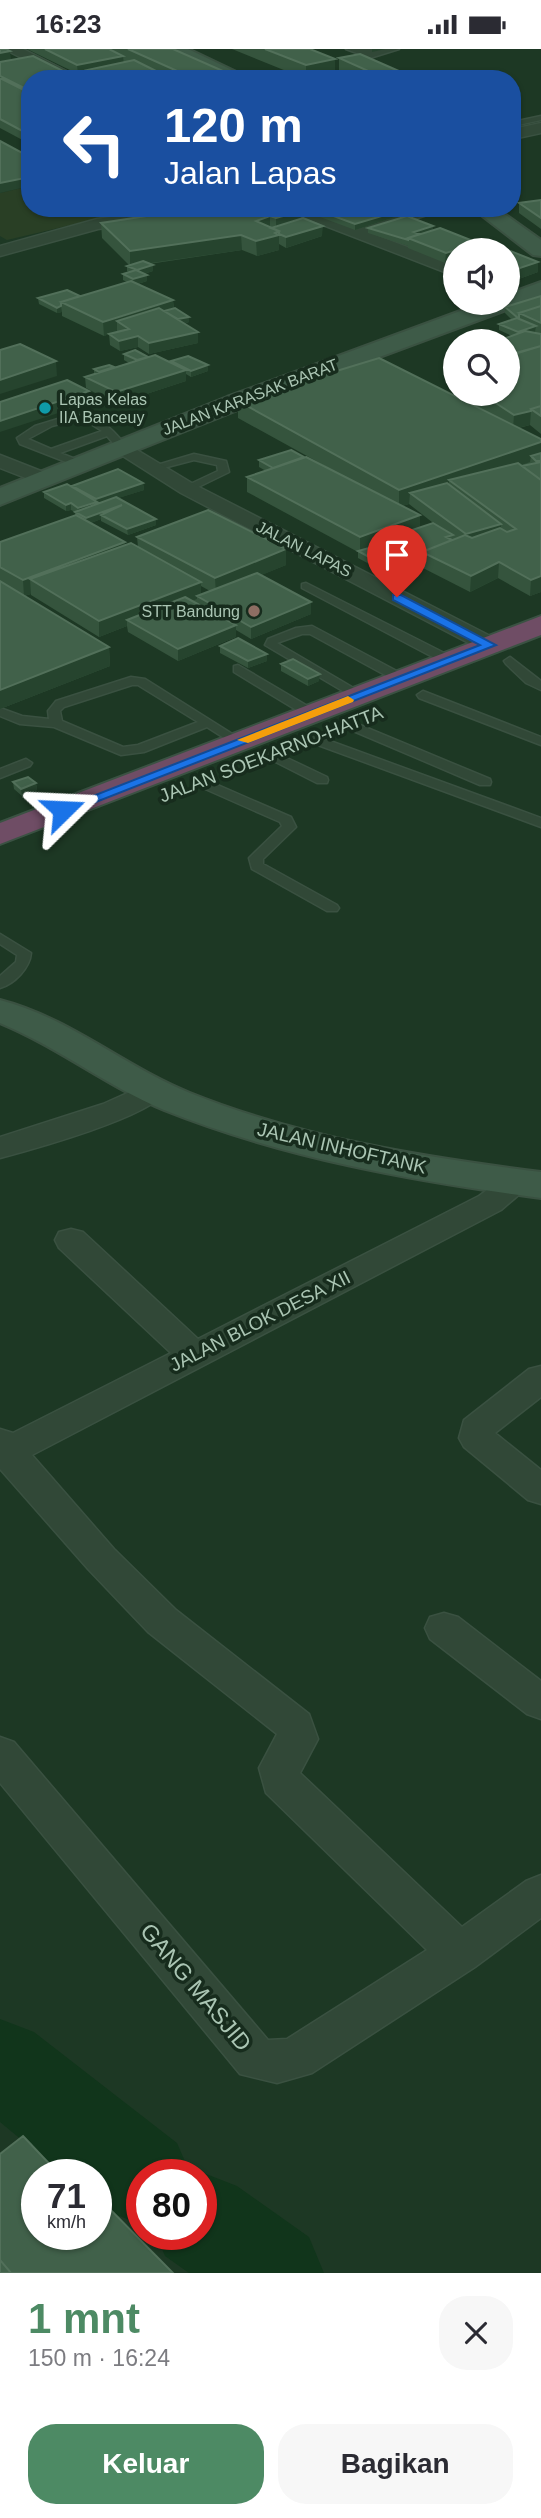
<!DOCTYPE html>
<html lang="id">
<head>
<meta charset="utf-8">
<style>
	body { margin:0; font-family:Helvetica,sans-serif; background:#f7f7f7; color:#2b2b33; height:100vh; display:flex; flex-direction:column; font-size:26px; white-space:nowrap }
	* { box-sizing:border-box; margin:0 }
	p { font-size:23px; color:#7c7c81 }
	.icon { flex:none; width:38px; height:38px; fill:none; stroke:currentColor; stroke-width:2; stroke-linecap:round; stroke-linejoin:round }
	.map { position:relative; height:2224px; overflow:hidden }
	.panel { display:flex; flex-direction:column; background:#fff; flex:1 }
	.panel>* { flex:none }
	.hud { position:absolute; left:21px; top:21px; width:500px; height:147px; border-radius:28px; box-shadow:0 2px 5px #0004; background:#1a4fa0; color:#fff; overflow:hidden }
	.fabs { position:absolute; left:443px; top:189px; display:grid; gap:14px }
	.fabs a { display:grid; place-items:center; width:77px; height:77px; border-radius:50%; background:#fff; box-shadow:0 2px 5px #0004; font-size:35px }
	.speed { position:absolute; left:21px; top:2110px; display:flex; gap:14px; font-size:35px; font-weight:700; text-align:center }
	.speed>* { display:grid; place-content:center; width:91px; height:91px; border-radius:50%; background:#fff; box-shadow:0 2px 5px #0004; line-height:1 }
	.speed small { font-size:18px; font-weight:400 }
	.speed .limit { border:10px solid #d22; background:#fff; color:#111 }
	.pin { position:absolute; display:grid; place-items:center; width:60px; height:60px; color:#fff; margin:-72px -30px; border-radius:50% 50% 50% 0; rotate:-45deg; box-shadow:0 0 7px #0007 }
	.pin .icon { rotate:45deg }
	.me { position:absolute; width:77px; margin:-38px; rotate:69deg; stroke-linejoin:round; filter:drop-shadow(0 0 5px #0008) }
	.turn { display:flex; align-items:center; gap:24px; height:147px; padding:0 28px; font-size:32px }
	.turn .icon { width:91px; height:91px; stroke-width:2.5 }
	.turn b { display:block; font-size:49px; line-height:60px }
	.round { display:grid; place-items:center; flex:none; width:74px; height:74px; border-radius:28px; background:#f7f7f7 }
	.overview { display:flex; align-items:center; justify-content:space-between; height:119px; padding:0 28px }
	h1 { font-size:42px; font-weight:800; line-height:52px; color:#4d8a64 }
	.primary-button { display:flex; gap:14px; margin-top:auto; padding:14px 28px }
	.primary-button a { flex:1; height:80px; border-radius:28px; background:#4d8a64; color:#fff; font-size:28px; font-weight:800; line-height:80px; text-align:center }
	.primary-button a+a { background:#f7f7f7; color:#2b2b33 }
	.status { display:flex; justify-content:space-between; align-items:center; height:49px; padding:0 35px; background:#fff; direction:ltr }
	.status svg { height:19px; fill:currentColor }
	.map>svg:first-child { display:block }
</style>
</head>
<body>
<div class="status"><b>16:23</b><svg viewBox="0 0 49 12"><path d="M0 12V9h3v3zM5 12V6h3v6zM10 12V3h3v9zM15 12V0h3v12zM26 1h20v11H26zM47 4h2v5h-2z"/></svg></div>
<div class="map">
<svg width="541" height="2224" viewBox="0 0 541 2224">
	<rect width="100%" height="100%" fill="#1d3824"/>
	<path fill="#293f25" d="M30,137V159H109L118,165L7,191L0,187V144Z"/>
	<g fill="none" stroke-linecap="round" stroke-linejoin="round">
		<path fill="#11351b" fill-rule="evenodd" d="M0,1970L34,1983L177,2094L191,2126H142V2176L107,2162L96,2153V2126H64L0,2073Z
			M201,2123L237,2137L309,2188L324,2224H189L165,2207L156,2186H201V2126H193Z"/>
		<g stroke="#3a5141" stroke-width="3">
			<path id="lane" d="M541,67V71L513,77V73Z
				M71,366C98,365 111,378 127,398L118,400L107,387L60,404L83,413V417L79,418L20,395L17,389L35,377ZM71,372L88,373L102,382L51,400L28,390L52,377Z
				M194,405L226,412L229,423L188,443L183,440L184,438L218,422L217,416L194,411L152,422L147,419Z
				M306,534L454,609L456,612L454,615H446L302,539V535Z
				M312,577L406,627L408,630L402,634L398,633L310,585H302L277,594L362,644L364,647L358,651L265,596L268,590L296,579Z
				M510,608L541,632V641L526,634L506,615L504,612Z
				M238,616L316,662L318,665L316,668H308L234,623V617Z
				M131,628L145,630L245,693L239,697L235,696L207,678L144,703L121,706L54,678L20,675L0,667V659L22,667L49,670L48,662L56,652ZM132,636H138L198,673L138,696L123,698L62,672L60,662L64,658Z
				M423,642L541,688V696L419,649L417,646Z
				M348,671L490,730L491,733L490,736H480L344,678L342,675Z
				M311,685L541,769V778L307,692L305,689Z
				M270,701L327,728L328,731L327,734H317L266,708V702Z
				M26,710L32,714L30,717L0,729V720Z
				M199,728L291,768L296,778L263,810V815L337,856L339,859L337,862H327L252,820L249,809L282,777L280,773L194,735V729Z
				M0,885L31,904C30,919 14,935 0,939V927L16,913L17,906L0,895Z"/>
		</g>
		<g stroke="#3a5141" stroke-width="3">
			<path id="street" d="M4,0H23L82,30H63Z
				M346,0H399L370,9Z
				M541,74V84L513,90V80Z
				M174,159H220L212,164L98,180L0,207V197L97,170Z
				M279,159H303L354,178L412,159H428L427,166L370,184L455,216V227Z
				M122,392L195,436L498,591L502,596L498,601H482L181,444L115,402L112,398L115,394Z
				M0,406L51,426L55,430L44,436L0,419Z
				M152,1033L163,1035L167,1042C150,1068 34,1100 0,1109V1088L103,1055Z
				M518,1123L529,1126L534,1133L501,1161L32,1406L114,1500L176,1561L309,1665L318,1690L300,1724L462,1878L526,1832L541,1826V1869L475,1918L312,2024L277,2034L240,2025L0,1734V1688L14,1693L268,1991L287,1990L427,1901L266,1744L259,1719L277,1685L148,1583L88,1520L0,1420V1380L13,1384L171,1304L59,1199L55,1191L59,1183L71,1180L83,1183L198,1290L479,1147L507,1126Z
				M541,1317V1348L495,1384L541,1421V1455L528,1451L464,1398L459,1389L464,1371L529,1320Z
				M444,1564L458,1568L541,1632V1670L527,1665L430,1590L425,1579L430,1568Z"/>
		</g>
		<g stroke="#3a5141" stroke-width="4">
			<path id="secondary" d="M164,0H188L251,30H226Z
				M472,159H496L541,191V207L533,206Z
				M541,233V248L245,358L0,456V439L227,348L482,254H508V245Z
				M0,951C70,969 125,1018 190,1044C302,1089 422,1108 541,1123V1149C413,1132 284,1109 164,1061C107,1037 58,998 0,974Z"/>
		</g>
		<g stroke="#3b5243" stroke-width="4">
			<path id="highway" d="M541,567V586L0,795V774Z"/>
		</g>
		<use href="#lane" fill="#314837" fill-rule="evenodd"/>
		<use href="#street" fill="#314837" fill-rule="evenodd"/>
		<use href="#secondary" fill="#3e5b48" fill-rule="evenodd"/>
		<use href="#highway" fill="#6f4d65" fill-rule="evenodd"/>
	</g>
	<path fill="#35543d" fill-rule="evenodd" d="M27,0H173L241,30H88L87,23L78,25Z
		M232,0H310L335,23L306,30Z
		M339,9L417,30H336L351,26L339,21Z
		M0,13L30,30V95L0,79Z
		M541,151V180L519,164V154Z
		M199,159L301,170L322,187L286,199L279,195V201L257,207L242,201L149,215L153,216V222L144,225L147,232L138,235L173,251L174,260L189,268V273L184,275L198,283V294L149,305L138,298L120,302L110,296L109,285L117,283V282L104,287L62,267V263L57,264L39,255L38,249L80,247L127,233L123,231V225L129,223L127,222V217L129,216L102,189L101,174Z
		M312,159L395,163V168L355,181L312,165Z
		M407,167L433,177V182L440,179L478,194V197L488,193L538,213V223L508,234V201H455V218L450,216V213L445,214L408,199V197L368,184V179Z
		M541,247V285L535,283L541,285V385L530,376L519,379L541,390V543L530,547L498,529L470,543L421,518V517L413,520L405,516L402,517V520L388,525L358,509V503L247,443V428L266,422L259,418V411L304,408L327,418L238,369V352L486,363L458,345H508V292L512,287L499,281V275L512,271L505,264V258ZM409,455L437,477L420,479L402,457Z
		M124,305L148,308L171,314V312L208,322L191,328L186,325V332L116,355L86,339L85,328L94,325V320L114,318L129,314L124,311Z
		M455,322V343L448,338L449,324Z
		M143,434L144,441L118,449L156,476L128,486L101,472V470L91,474L125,493V495L138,498L137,488L286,500V516L261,526L311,565L251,590L236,581V588L178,612L128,583L127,577L99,588L31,546V545L24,547L109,598L110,617L0,660V493L75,466V463L71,461L66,462L44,449V443L72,439V437ZM201,537L210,542L201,545Z
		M220,597L267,612L248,619L220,604Z
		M281,615L319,632L308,637L281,622Z
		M13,733L36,734L37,741L22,747L14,740Z"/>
	<path fill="#26442e" d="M372,0H385L372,3Z
		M10,2L11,11L0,13V4Z
		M123,7L124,16L87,21V23L78,25L77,16Z
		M335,10V23L306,30V16Z
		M30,128V137L0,144V134Z
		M153,159H166L153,162Z
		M301,162V177L279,184V201L257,207L256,192L276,183V169Z
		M395,163V168L355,181V175Z
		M270,167V182L256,172Z
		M323,177L322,187L286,199V188Z
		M433,177V183L414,188V183Z
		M241,186L242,201L130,217V202Z
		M478,194L477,201H455V207L451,206L450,213L445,214L446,204Z
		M538,213V223L508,234V223Z
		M153,216V222L137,227V221Z
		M147,226V232L134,236L133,230Z
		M173,251L174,265L117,272V282L104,287L103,273Z
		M61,257L62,263L57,264V259Z
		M189,268V273L173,278L172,272Z
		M536,277L535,283L518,289V283Z
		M198,283V294L149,305V294Z
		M138,287V298L120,302L119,292Z
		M56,312L57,327L0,345V331Z
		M208,316V322L191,328V322Z
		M186,321V332L116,355V343Z
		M89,342V354L0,383V372Z
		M531,362L530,376L513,380L514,366Z
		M541,393V410L531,407L530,413L458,438L449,431V441L410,444L409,455L399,458V441Z
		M143,434L144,441L97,456L79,465L78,459L96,453V450Z
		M71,454V461L66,462V456Z
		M122,456L101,466V470L86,476V469Z
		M420,466V482L379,492V497L360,504V488Z
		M156,470V476L128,486L127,480Z
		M501,475V486L465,497L466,485Z
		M125,493L126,509L30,530L31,545L24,547L23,531Z
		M286,500V516L216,545L215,529Z
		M406,504L405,516L402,517V520L388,525L389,519L400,514L401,506Z
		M422,505L421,517L413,520L414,508Z
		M499,513L498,529L470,543L471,527Z
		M541,527V543L530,547L531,531Z
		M201,533V549L197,547V550L133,575L127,571V577L99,588V572Z
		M311,553V565L251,590V578Z
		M236,576V588L178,612V600Z
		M109,598L110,617L0,660V641Z
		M267,605V612L248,619V612Z
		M320,625L319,632L308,637V630Z
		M36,734L37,741L22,747L21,740Z"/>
	<path fill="#41614a" stroke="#52705a" stroke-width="2" d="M0,0H6L10,2L0,4Z
		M45,0H109L123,7L77,16Z
		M128,0H173L241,30H195Z
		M265,0H310L335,10L306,16Z
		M360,5L417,30H386L339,9Z
		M33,7L79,30H30V42L0,27V13Z
		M134,11L172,30H106L87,21Z
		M366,23L381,30L336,29Z
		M0,30H2L30,44V86L0,70Z
		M0,92L30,108V128L0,134Z
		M541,151V169L519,154Z
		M199,159H293L301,162L276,169L270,167L256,172L279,182L275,184L279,186L256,192L241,186L130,202L101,174Z
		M312,159H386L395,163L355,175Z
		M407,167L433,177L414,183L420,185L408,189V191L368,179Z
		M303,169L323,177L286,188L279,185V182L271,179Z
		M440,179L478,194L446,204L408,189Z
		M488,193L538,213L508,223V201H464Z
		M143,212L153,216L137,221L127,217Z
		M136,221L147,226L133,230L123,225Z
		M131,232L173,251L103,273L61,253Z
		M67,241L80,247L61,253V257L57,259L38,249Z
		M541,247V257L519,264V269H518L505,258Z
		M541,257V274L519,264Z
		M159,259L198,283L149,294L138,287L119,292L109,285L129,280L117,272Z
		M175,259L189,268L178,270L164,262Z
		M517,269L536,277L518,283L499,275Z
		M525,282L541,285V297L512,305L508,303V292H498Z
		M20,295L56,312L0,331V301Z
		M541,297V357L531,360V362L514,366L482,345H508V307Z
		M135,301L148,308L137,311L124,305Z
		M155,306L186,321L116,343L85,328Z
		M188,307L208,316L191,322L171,312Z
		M379,309L541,390V393L399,441L238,352Z
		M109,316L114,318L99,323L94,320Z
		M455,322V328L449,324Z
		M67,331L89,342L0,372V353Z
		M541,357V367L531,360Z
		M291,401L304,408L273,419L259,411Z
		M541,404V412H536L531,407Z
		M306,408L420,466L360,488L247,428Z
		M541,413V431L522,417Z
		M518,414L541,431V527L531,531L499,513L471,527L422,503L465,486L472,489L500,479L507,483L516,480L449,431Z
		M118,420L143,434L96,450L72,437Z
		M447,434L501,475L466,485L410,444Z
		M67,435L97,453L78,459L71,454L66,456L44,443Z
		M116,448L156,470L127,480L101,466L122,456L86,469L75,463Z
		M208,461L286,500L215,529L137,488Z
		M76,466L125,493L23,531L0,518V493Z
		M433,474L453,486L446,488L452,491L422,503V505L414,508L406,504L401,506L379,492Z
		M131,494L201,533L99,572L30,530Z
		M376,497L402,514L389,519L358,502Z
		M257,524L311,553L251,578L197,547Z
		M0,532L109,598L0,641Z
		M185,548L236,576L178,600L127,571Z
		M238,589L267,605L248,612L220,597Z
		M293,610L320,625L308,630L281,615Z
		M28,728L36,734L21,740L13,733Z
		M23,2087L60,2126H37V2186H96V2157L102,2152L173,2224H11L0,2211V2105Z
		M0,2211L11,2224H0Z"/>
	<path fill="#1a73e8" stroke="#114b97" stroke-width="2" d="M393,546H401L496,596L68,764L57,761L480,596L393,551Z"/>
	<path fill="#f59e0b" d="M348,647L354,651L353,653L248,694L237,691Z"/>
	<circle fill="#0f9aa8" stroke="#172c1d" stroke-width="2.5" cx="45" cy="359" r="7"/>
	<circle fill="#8d6e63" stroke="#172c1d" stroke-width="2.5" cx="254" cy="562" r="7"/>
	<g text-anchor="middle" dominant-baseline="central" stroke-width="7" stroke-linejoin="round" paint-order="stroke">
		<g font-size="16" fill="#aac5b3" stroke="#172c1d">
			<text transform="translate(250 348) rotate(-21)">JALAN KARASAK BARAT</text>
			<text transform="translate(304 500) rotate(27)">JALAN LAPAS</text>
		</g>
		<g font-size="16" fill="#aac5b3" stroke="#172c1d" text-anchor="start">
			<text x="59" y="350">Lapas Kelas<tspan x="59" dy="18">IIA Banceuy</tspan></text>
			<text x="240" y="562" text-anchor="end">STT Bandung</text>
		</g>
		<g font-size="19" fill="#aac5b3" stroke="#172c1d">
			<text transform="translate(271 705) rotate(-21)">JALAN SOEKARNO-HATTA</text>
			<text transform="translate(342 1099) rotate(13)">JALAN INHOFTANK</text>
			<text transform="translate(260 1272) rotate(-27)">JALAN BLOK DESA XII</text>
		</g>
		<g font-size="23" fill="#aac5b3" stroke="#172c1d">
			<text transform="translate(196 1938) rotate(50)">GANG MASJID</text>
		</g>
	</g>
</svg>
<div class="fabs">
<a><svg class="icon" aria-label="sound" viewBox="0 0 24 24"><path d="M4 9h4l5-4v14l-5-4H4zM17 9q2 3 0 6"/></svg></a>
<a><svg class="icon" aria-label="search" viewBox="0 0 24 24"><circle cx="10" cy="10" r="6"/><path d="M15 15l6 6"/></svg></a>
</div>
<div class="speed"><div>71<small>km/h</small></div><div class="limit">80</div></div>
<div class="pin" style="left:397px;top:548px;background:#d93025"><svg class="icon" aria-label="arrive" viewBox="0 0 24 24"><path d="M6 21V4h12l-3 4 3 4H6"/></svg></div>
<svg class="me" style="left:63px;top:761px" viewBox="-20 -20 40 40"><path d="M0-17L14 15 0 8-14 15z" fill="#1a73e8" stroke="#fff" stroke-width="4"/></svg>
<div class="hud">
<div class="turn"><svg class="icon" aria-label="left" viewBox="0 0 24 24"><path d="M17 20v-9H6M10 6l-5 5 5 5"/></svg><div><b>120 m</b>Jalan Lapas</div></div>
</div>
</div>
<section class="panel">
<div class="overview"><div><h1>1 mnt</h1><p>150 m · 16:24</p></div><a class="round"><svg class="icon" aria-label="close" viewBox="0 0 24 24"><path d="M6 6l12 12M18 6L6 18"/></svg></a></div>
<div class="primary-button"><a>Keluar</a><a>Bagikan</a></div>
</section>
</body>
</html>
